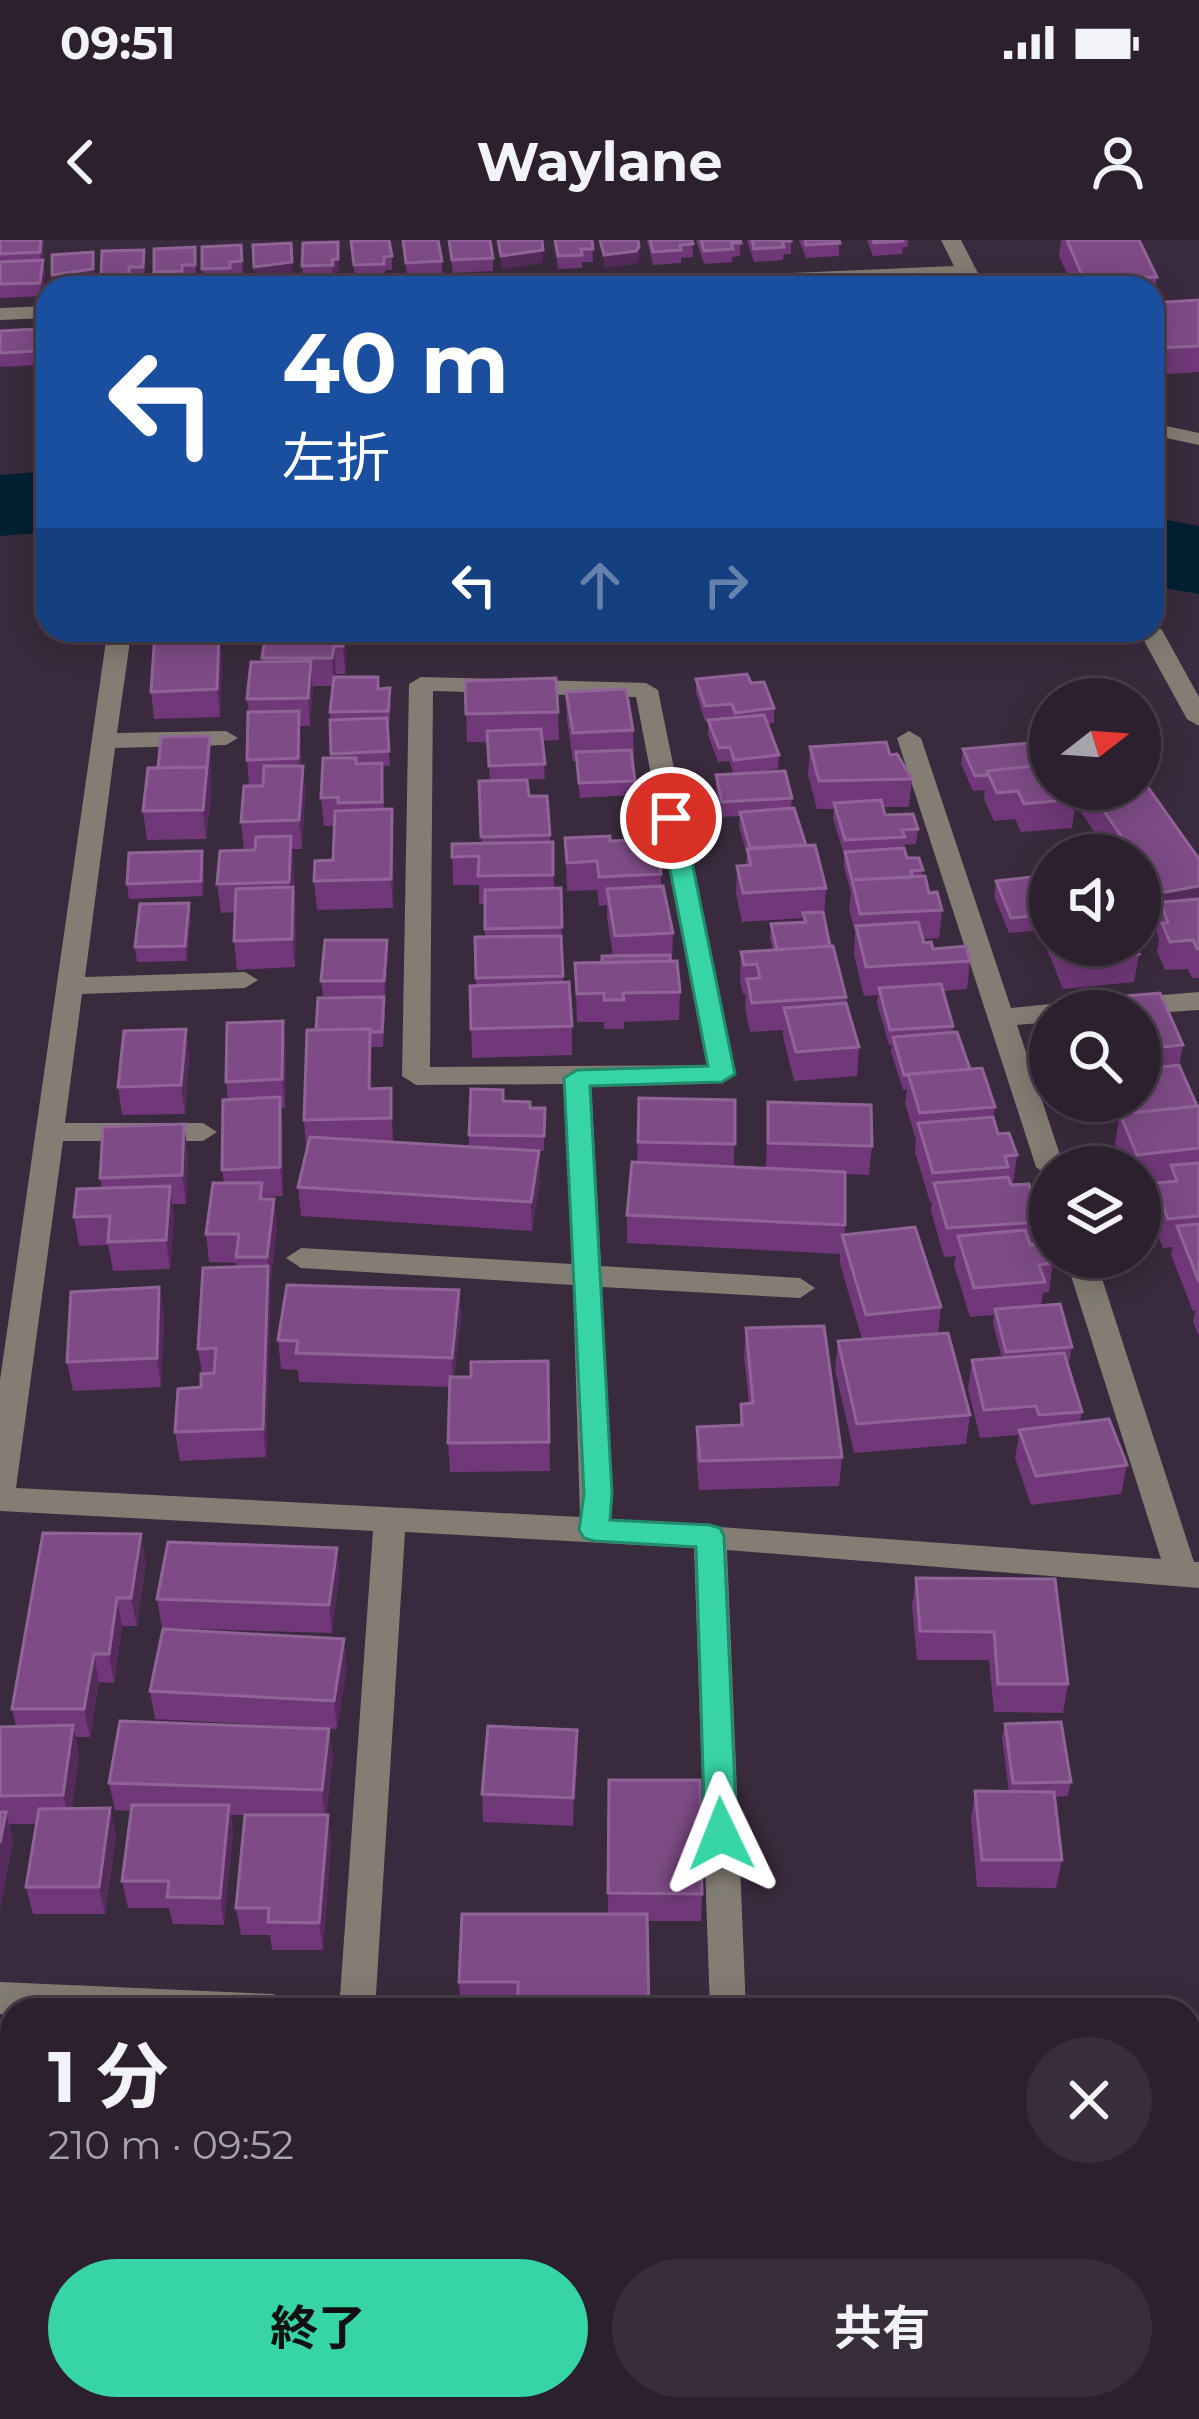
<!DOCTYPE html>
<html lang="ja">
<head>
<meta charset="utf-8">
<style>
	body { margin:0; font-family:Montserrat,"Noto Sans JP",sans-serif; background:#382d3a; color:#f1f3f6; height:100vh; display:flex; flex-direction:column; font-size:45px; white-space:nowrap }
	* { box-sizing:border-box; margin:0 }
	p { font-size:39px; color:#a6a3aa }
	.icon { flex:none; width:66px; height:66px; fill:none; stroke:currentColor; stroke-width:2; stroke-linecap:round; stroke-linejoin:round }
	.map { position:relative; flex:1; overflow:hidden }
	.side { position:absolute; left:0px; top:1758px; width:1200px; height:423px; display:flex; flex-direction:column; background:#2c202e; border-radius:36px 36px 0 0; box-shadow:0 6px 30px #0003,0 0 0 3px #483e4a }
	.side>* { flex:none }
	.hud { position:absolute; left:36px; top:36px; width:1128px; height:366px; border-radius:36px; box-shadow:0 6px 30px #0003,0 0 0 3px #483e4a; background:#1a4fa0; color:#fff; overflow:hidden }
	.needle { width:78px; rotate:73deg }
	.tools { position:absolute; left:1029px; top:438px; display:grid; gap:24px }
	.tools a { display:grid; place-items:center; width:132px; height:132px; border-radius:50%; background:#2c202e; box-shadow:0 6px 30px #0003,0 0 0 3px #483e4a; font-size:60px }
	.pin { position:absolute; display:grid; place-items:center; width:102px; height:102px; color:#fff; margin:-51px; border:6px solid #fff; border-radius:50%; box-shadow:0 3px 12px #0007 }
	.me { position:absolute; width:132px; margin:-66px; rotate:358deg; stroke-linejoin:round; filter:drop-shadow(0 0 9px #0008) }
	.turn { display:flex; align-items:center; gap:42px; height:252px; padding:0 48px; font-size:54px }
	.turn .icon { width:156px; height:156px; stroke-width:2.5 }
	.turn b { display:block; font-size:84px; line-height:102px }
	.lanes { display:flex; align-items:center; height:114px; padding:0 48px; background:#0003; justify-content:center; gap:60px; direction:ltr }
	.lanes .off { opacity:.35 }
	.round { display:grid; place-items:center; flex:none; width:126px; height:126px; border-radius:63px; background:#382d3a }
	.overview { display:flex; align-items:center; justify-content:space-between; height:204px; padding:0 48px }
	h1 { font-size:72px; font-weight:700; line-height:90px }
	.primary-button { display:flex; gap:24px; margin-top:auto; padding:24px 48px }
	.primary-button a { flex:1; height:138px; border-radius:72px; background:#37d4a6; color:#111; font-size:48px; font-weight:700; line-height:138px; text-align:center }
	.primary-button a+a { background:#382d3a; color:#f1f3f6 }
	.status { display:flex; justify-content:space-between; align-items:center; height:84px; padding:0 60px; background:#2c202e; direction:ltr }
	.status svg { height:33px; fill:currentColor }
	header { display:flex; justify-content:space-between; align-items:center; height:156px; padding:0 48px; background:#2c202e; font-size:54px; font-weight:700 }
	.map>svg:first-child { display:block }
</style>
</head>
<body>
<div class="status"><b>09:51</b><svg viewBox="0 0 49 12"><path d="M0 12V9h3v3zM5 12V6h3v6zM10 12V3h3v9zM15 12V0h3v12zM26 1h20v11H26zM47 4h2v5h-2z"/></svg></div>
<header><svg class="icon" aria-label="back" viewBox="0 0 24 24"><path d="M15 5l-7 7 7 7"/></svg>Waylane<svg class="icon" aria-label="person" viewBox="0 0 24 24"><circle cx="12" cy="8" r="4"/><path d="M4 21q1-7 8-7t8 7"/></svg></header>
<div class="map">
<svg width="1199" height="2179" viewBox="0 0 1199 2179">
	<rect width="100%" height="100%" fill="#3a2a3d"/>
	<path fill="#002032" d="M48,231V292L0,296V235Z
		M1152,277L1199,286V354L1152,346Z"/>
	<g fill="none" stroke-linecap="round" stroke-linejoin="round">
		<path fill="#837d73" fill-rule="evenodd" d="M941,0H961L983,43L980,47H966L960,37L712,48H567L577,42L954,26Z
			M48,66V78L0,80V68Z
			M1152,183L1199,193V205L1152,195Z
			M1152,384L1162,390L1199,457V486L1187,479L1138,390H1152Z
			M118,394L130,401L117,493L226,491L238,498L226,505L115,508L85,737L245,732L258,740L245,748L82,754L65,883H203L217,892L203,901H63L16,1248L580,1277L573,1045L301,1028L286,1018L301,1008L572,1024L564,844L416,845L402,836L409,444L421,437L646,443L658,450L736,834L722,843L591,844L601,1026L800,1038L815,1048L800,1058L602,1047L611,1279L1161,1319L1065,1017H1095L1194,1322H1199V1348L727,1310L746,1770H710L694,1308L405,1292L375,1770H339L373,1291L0,1271V1140L106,401ZM433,451L636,457L707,825L430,827Z
			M909,491L921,498L1011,768L1050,764L1062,771H1050V782L1017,785L1064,927H1050V937L1036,927L897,498Z
			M1199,752V770L1140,774L1065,771L1078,762Z
			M0,1742L273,1754L286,1759L291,1770H12V1775L0,1774Z
			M0,2030H12V2068H0Z
			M311,2169H351L350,2179H310Z"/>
	</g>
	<path fill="#703878" d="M0,0H44L43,20L45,33L42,56L0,58Z
		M403,0L442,21V35L407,37Z
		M449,0L493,18V31L453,33Z
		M554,0H592L593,22H582V28L558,29Z
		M647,0H692L693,17L681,18V23L653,25Z
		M696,0H740V16L732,17V22L704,24Z
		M747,0H791V14H784L783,20L754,22Z
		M799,0H839V16L806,18Z
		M867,0H908V7H903L902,14L873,16Z
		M1061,0H1139L1157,37L1153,63L1152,48H1073L1059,16Z
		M351,1L392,16V30H385V37L355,39Z
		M338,2L339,32L333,33V38L303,40L302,26Z
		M241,5L243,35L231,36V41L204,43L202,29Z
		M195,7L196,38L183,39V44L155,45L154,32Z
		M144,10L145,40L131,41L130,48H103L101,35Z
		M1199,60V132L1152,135V63Z
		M36,89L38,125L0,127V91Z
		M219,390L222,417L220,477L154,479L151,452Z
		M336,395H344L346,423L345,434H336L335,437L379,449L391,463L389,486H387L390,526H382L384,569H392L393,668L317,670L314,641L333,620L335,586H324L321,558L331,518L330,472L333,446H313L310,486H300L301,526H303L305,554L302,609H292L296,676L295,727L237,730L234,701L235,672L221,673L217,644L244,610L241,582L249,546L247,520L249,472L247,459L262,422V418Z
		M696,439L751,443L774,468V483L767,484L779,515L778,529L740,534L792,558L791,568L826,648L824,677L859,807L857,836L794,841L783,796V790L750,792L745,768L746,754H743L740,741L741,712L773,710L770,699L771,684L803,682V678L742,682L736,654L737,626H746L747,614L739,587L740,576L722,577L716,550V535L734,534L729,521L718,522L708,495V480H714L705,481L696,453Z
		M465,441L558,472L559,500L542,501L545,539L491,541L529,556L550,595V602H553L554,649L561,648L563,743L572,786V815L472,818L470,746H476L475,697H485V664H479V645H453L452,604L482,603L479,541H490L487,502H467Z
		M566,452L633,490L635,555L580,558L576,521H573L567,480Z
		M210,496L211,555L206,599L147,600L143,571L158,528Z
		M810,507L890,515L912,539L909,567H883L885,575L918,589L916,604L904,605V608L907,618L923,630L922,636L929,653L942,670L939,698L923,699L924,703L933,709L970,721L967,749L943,751L953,786V792L970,829L995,867L993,878L998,894L1017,915L1013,944H1011L1040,982L1037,1004L1053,1023L1049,1052L1043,1053L1041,1066L1072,1107L1069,1122H1067L1082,1172L1080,1182L1127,1225L1121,1254L1031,1265L1015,1218L1019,1195L980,1198L968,1149L972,1120L1002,1118L993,1084L994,1075L970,1077L954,1025L956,1016L944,1017L931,971L932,962H930L915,912L916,900L905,863L907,849L903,850L891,812L892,805H889L877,763L878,755L864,756L854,715L855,692L849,668L851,653L844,627V615L833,578L834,569H817L808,535Z
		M963,509L1050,549H1140L1199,619V738H1192L1188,729L1165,730L1157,711L1159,700L1156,690L1157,681L1155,682L1140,660V615H1110L1077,566L1078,560L1073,551L1076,559L1072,588L1021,592L1015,579L994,581L984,559L985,550L973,551L961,524Z
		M565,598L610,601L661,634V646L673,693L672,721L680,752L679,780L624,782V789H604V782H577L575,723H602L613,716L607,678V665L599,666L597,650L567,651Z
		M202,611L204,625L203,656L129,659L127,644Z
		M996,641L1045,673L1046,669L1050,668V705H1135L1139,714L1134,742L1063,749L1042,697L1043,690L1009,693L994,656Z
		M191,677L187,721L137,722L135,707Z
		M388,715L385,756H323L321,741Z
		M1160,753L1183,805L1179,826L1199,866V1097L1193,1082L1196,1070L1193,1071L1171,1015L1173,1007L1163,1008L1149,972L1154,943L1168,941V940L1140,943V927H1125L1115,903L1120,874L1130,873L1125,861H1140V771H1099L1101,758Z
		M385,772L383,807H371V848H391L393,902L469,907V895L504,861L530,868H545L544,911H536H539L540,940L532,991L301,976L298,947L306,909L304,880L316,790Z
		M283,781L286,810L285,868H281L283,956L263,957L277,987L270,1046L266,1217L180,1221L175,1192L201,1147L202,1134L198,1109L237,1027L236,1023L209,1022L206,994L224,943L222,930L228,860L226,842Z
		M186,789L189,818L185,874L122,875L118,847Z
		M639,858L735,860L734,927L766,928L768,862L872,906L869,935L845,934V994L941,1067L938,1094L970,1175L966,1204L854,1213L835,1130L838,1101L862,1099L840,1024V1014L627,1003V975L637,922Z
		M188,913L186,964H172L174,975L170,1029L113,1031L108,1005L79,1006L74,977L102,948L100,938Z
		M159,1047L164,1076L161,1147L73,1151L67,1122Z
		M459,1050L461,1078L454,1137H471L548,1121L550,1231L450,1232L448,1203L450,1147L299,1142L298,1130L281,1129L278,1100Z
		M746,1088L842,1217L839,1246L699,1250L696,1216L697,1187L740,1185L741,1164L749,1163L744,1117Z
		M337,1308L339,1336L332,1393L162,1388L157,1359Z
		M146,1322L137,1386H122L114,1443L99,1442L90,1497H75L79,1513L72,1568H110L116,1596L105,1674H33L26,1647L37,1584H9L13,1600L0,1669V1487L16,1486L12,1469Z
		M916,1338L1068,1444L1063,1473L994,1472L989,1420H917L912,1366Z
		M347,1427L337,1489L155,1479L150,1451Z
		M1005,1484L1071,1542L1068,1556L1055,1557L1062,1620L1056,1648L977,1647L971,1579L975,1551H1009L1002,1498Z
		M329,1489L333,1517L326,1575L331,1603L323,1710H272L270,1695H241L236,1668L245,1575H231L233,1593L224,1685L173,1684L169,1668H128L122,1641L131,1571L115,1570L109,1543Z
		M577,1490L573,1586L483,1582L482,1554Z
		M609,1540L702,1654L701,1681H647L649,1770H461L459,1742L608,1674Z
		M0,1882H12V2004H0Z
		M137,2169H270L269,2179H139Z"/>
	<path fill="#542b5b" d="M41,0H44L43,20L45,33L42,56L40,43Z
		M291,3L293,35L255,41L254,27Z
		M639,7V21L636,24L604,28V15Z
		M543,10V23L501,30V16Z
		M93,12L95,42L54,48L52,35Z
		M339,15V32L333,33L332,20Z
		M219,390L222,417L220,477L217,449Z
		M344,395L346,423L345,434L343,406Z
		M334,406L336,434L334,446L332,418Z
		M311,421L313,449L310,486L308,458Z
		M299,471L301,499L300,546L298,518Z
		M210,496L211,555L206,599L203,570Z
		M303,526L305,554L302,609L299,580Z
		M392,569L394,598L393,668L391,639Z
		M291,596L294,624L292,670L289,642Z
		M202,611L204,625L203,656L201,641Z
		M1199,646V673L1161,662L1157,681L1155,682L1160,653Z
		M293,647L296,676L295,727L292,699Z
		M189,663L191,677L187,721L185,706Z
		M387,700L388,715L385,756L384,741Z
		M283,781L286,810L285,868L282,839Z
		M186,789L189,818L185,874L181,845Z
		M370,789L372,817L371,877L369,849Z
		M280,857L283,886V956L280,927Z
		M184,884L188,913L186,964L182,935Z
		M539,911L540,940L532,991L531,962Z
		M170,946L174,975L170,1029L166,1000Z
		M274,959L277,987L270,1046L267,1017Z
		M268,1026L271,1054L266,1217L263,1189Z
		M159,1047L164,1076L161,1147L157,1118Z
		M459,1050L461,1078L453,1147L452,1118Z
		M141,1294L146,1322L137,1386L131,1358Z
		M337,1308L339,1336L332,1393L329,1365Z
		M117,1358L122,1386L114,1443L109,1414Z
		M344,1399L347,1427L337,1489L334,1461Z
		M94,1414L99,1442L90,1497L84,1469Z
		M73,1485L79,1513L70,1583L63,1555Z
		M329,1489L333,1517L325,1578L322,1550Z
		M577,1490L578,1518L573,1586V1558Z
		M229,1565L233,1593L224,1685L220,1658Z
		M110,1568L116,1596L105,1674L99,1647Z
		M6,1572L13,1600L0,1669V1603Z
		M328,1575L331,1603L323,1710L319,1683Z
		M100,2169H110L109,2179H99Z
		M263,2169H270L269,2179H264Z"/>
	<path fill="#7e4b86" stroke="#906497" stroke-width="3" d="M0,0H41L40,12L0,14Z
		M389,0L392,16L384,17V24L354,25L351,1Z
		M403,0H438L442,21L406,23Z
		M449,0H490L493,18L452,20Z
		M498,0H542L543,10L501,16Z
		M555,0H592L593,9H581L582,15L558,16Z
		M600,0H638L639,7L636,11L604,15Z
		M650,0H692L693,4L680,5L681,10L653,12Z
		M701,0H740L741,3H731L733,9L704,11Z
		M752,0H791V1H782L784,7L754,9Z
		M805,0H839L840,3L806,5Z
		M873,0H903V1L874,3Z
		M1067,0H1139L1157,37L1084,40Z
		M338,2V19L332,20L333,25L302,26L303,3Z
		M291,3L292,22L254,27L253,5Z
		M241,5L242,21L230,22V28L202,29V7Z
		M195,7V25H182V31L154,32V9Z
		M144,10L143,27H129V34L101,35L102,11Z
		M93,12V29L52,35V15Z
		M43,20L40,43L0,44V22Z
		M917,34L923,48H865L861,37Z
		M831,35L837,48H796L795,45H802L799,37Z
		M1199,60V106L1154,108L1152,105V63Z
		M36,89L35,111L0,113V91Z
		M219,390L217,449L151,452L155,392Z
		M266,390H335L334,395H344L343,406H334L332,418H262Z
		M311,421L308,458L247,459L251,422Z
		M747,434L751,443L764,442L774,468L735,473L732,464L705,466L696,439Z
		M334,437H378V449L390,448L388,471L330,472Z
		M556,438L558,472L466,474L465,441Z
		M626,449L633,490L573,493L566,452Z
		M299,471L298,518L247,520L248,472Z
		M764,475L779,515L734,520L730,507L719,508L708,480Z
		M387,478L389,511L331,514L330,480Z
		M541,489L545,524L489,526L487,491Z
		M210,496L207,527L158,528L161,497Z
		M886,502L890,515L897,514L912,539L819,541L810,507Z
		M1030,503L1041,525L987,531V535L975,536L963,509Z
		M631,510L635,541L579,543L576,512Z
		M323,518H356V524L382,523V562L338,563V557L321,558Z
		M1050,524V549H1072L1076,559L1024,564L1018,551L997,553L987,531Z
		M264,526H303L299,580L241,582L244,546H263Z
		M207,527L203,570L143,571L148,528Z
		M785,531L792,558L722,562L716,535Z
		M1140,536L1199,619V646L1160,653L1140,624V615H1134L1089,549H1140Z
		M527,540L529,556H547L550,595L481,597L479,541Z
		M881,560L885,575L913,574L918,589L902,590L905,597L845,600L834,563Z
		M794,568L806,605L750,608L740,572Z
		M392,569L391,639L314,641L315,621L333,620L335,571Z
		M291,596L289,642L217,644L220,611L255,610L256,597Z
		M610,596V601L657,599L661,634L599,637L597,621L567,623L565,598Z
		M553,602V635L478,636L479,616L452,617V604Z
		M815,605L826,648L743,653L737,626L751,625L747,609Z
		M904,608L907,618H919L923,630L911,631L913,637L852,640L845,612Z
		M202,611L201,641L127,644L129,613Z
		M925,636L929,653L937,652L942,670L860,674L852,640Z
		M1030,637L1046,675L1011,678L996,641Z
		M663,646L673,693L615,696L607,649Z
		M293,647L292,699L234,701L236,649Z
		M561,648L562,687L485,689V650Z
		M1199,659V709H1197L1193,700L1170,702L1162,683H1168L1161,662Z
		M189,663L185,706L135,707L140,664Z
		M823,672L830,706L777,710L771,684L806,682L803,673Z
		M918,682L924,703L931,702L933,709L966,706L970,721L866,727L856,686Z
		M561,696L563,736L476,738L475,697Z
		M325,700H387L384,741H321Z
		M1061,705H1135L1139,714L1067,720Z
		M833,706L846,757L752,763L747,739L760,738L757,724L744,725L741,712Z
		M670,715V721L602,723V716Z
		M677,721L680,752L623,753L624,760H604V753L577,754L575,723Z
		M569,742L572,786L471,789L470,746Z
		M941,744L953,786L890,790L879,748Z
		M1160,753L1183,805L1140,809V771H1106L1101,758Z
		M384,757L382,792H370V789L316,790L318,758Z
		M846,763L859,807L796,812L784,768Z
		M283,781L282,839L226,842L227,783Z
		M186,789L181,845L118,847L124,791Z
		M370,789L369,849L391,848V878L304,880L307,790Z
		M957,792L970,829L904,835L893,797Z
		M1179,825L1197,866L1139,872L1134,861H1140V829Z
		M982,828L995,867L920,873L908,834Z
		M471,849L503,850V861L530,862V868H545L544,896L469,895Z
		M280,857V927L222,930L223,860Z
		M639,858L735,860V904L638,902Z
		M768,862L871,865L872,906L768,903Z
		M1199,866V908L1137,915L1120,874Z
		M993,877L998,894L1009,893L1017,915L1005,916L1008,927L933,933L918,883Z
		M184,884L182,935L100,938L103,887Z
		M310,897L539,911L531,962L298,947Z
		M632,922L845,932V985L627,975Z
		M1199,923V976L1168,979L1154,943L1177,941L1171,925Z
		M1008,937L1011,945L1029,944L1040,982L947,988L934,943Z
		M213,943H262L260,959H274L267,1017H236L239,994H206Z
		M170,946L166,1000L108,1002L110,976L74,977L77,949Z
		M1199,984V1042L1177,986Z
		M915,987L941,1067L866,1075L842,995Z
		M1025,990L1030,1005L1046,1003L1053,1023L1039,1025L1045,1042L974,1048L958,996Z
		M268,1026L263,1189L175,1192L178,1149L201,1147V1134L214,1133L216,1108L198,1109L203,1028Z
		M287,1045L459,1050L452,1118L296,1113L298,1101L278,1100Z
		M159,1047L157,1118L67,1122L71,1052Z
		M1060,1064L1072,1107L1006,1112L995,1069Z
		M824,1086L842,1217L700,1221L697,1187L742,1185L741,1164L753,1163L746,1088Z
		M948,1093L970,1175L857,1184L838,1101Z
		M1064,1113L1082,1172L1039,1175L1036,1166L984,1170L972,1120Z
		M548,1121L549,1202L448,1203L450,1137H471V1122Z
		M1109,1179L1127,1225L1036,1236L1019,1190Z
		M43,1293L141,1294L131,1358H117L109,1414H94L84,1469H12Z
		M168,1302L337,1308L329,1365L157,1359Z
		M916,1338L1055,1339L1068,1444H998L994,1392L920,1391Z
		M163,1389L344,1399L334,1461L150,1451Z
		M120,1481L329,1489L322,1550L109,1543Z
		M1061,1482L1071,1542L1013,1543L1005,1484Z
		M73,1485L63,1555L0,1556V1487Z
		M488,1486L577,1490L573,1558L482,1554Z
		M609,1540H700L702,1654L608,1653Z
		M975,1551L1054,1552L1062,1620H982Z
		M132,1565H229L220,1658L167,1657L169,1641H122Z
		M110,1568L99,1647H26L39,1569Z
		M0,1572H6L0,1603Z
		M245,1575H328L319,1683L268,1682L269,1668H236Z
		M462,1674H647L649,1770H518V1742H459Z
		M0,1882H12V1978H0Z
		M20,2169H100L99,2179H19Z
		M137,2169H263L262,2171L238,2170L237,2179H147L148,2170Z
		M461,2169H564V2179H461Z
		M715,2169H1181L1182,2179H716Z"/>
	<path fill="#37d4a6" stroke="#248a6c" stroke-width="3" d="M671,571L683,578L735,834L722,842L590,846L612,1254L610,1280L710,1285L720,1288L724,1296L737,1594L732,1604L721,1608L710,1604L705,1594L696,1307L594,1301L584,1298L579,1290L584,1254L564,838L577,830L708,826L660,578Z"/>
</svg>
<div class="tools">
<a><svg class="needle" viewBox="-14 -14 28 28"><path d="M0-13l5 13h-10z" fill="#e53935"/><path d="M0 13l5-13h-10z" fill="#a6a3aa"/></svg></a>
<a><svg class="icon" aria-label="sound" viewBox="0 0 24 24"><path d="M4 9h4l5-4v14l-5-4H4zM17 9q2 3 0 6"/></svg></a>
<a><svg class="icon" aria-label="search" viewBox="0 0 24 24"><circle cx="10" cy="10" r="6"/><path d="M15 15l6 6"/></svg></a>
<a><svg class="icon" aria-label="layers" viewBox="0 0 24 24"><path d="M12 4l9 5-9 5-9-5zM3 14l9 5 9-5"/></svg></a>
</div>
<div class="pin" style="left:671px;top:578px;background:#d93025"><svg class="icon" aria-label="arrive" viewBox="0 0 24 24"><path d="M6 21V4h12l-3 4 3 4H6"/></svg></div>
<svg class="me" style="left:721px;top:1594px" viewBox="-20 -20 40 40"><path d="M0-17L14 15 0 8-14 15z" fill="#37d4a6" stroke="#fff" stroke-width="4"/></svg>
<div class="hud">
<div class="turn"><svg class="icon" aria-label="left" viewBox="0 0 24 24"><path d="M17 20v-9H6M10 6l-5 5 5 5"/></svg><div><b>40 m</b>左折</div></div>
<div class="lanes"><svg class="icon" aria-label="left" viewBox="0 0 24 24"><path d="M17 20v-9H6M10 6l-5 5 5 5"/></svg><svg class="icon off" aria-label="ahead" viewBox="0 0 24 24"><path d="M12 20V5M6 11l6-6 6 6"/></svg><svg class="icon off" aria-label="right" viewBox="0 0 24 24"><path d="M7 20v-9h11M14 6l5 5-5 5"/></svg></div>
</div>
<section class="side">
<div class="overview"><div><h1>1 分</h1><p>210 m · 09:52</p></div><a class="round"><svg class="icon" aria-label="close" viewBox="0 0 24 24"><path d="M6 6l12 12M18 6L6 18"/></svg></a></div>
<div class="primary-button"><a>終了</a><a>共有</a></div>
</section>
</div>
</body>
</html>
